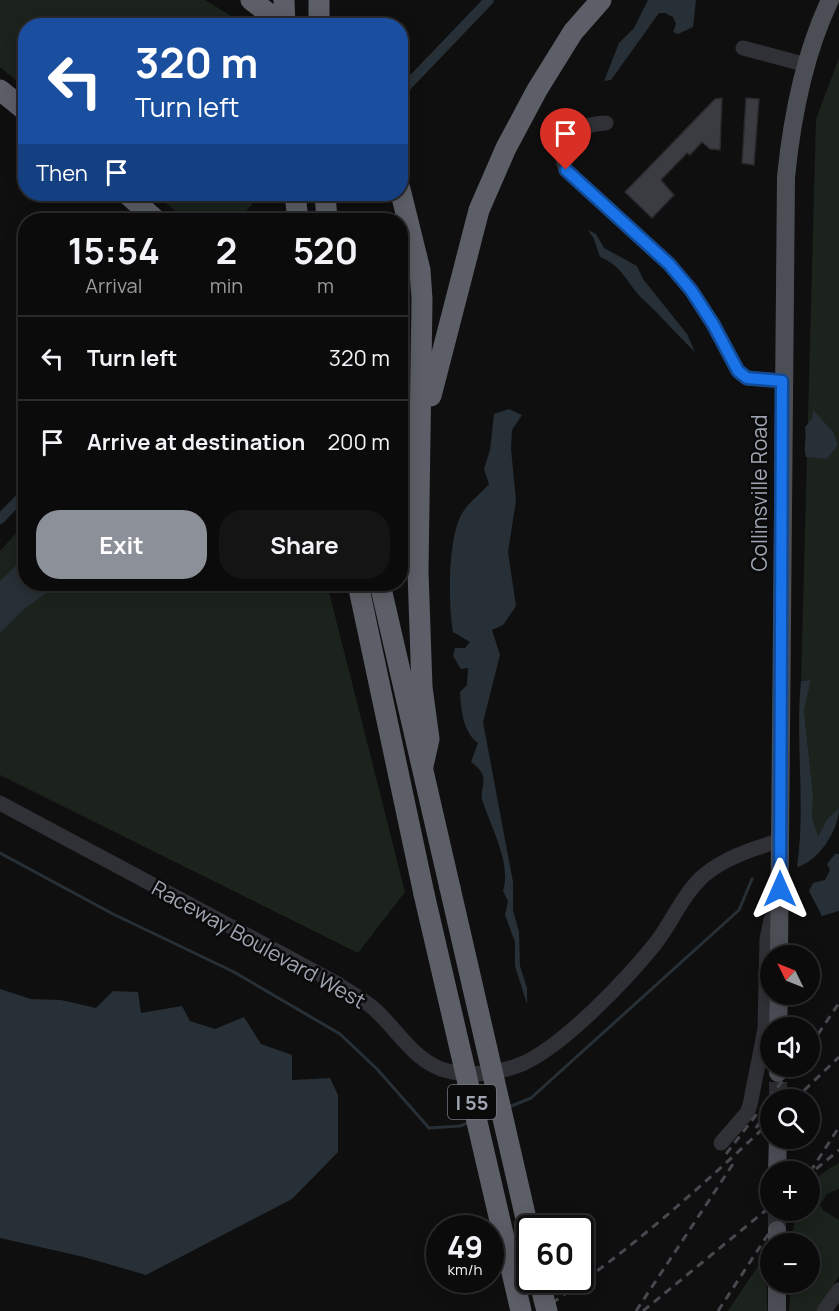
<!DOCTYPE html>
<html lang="en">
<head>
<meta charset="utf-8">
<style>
	body { margin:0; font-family:Manrope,sans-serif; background:#141415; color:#f1f3f6; height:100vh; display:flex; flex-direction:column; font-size:22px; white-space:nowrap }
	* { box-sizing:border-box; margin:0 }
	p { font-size:20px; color:#9a9b9d }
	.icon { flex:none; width:33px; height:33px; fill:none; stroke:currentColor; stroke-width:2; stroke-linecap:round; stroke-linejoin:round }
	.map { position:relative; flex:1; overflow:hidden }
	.details { position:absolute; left:18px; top:213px; width:390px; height:378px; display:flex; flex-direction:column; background:#0b0b0c; border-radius:24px; box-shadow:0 3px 15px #0003,0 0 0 2px #2b2b2d }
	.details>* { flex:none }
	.hud { position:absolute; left:18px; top:18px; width:390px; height:183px; border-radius:24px; box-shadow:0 3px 15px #0003,0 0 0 2px #2b2b2d; background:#1a4fa0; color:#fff; overflow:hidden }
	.needle { width:39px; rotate:313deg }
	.buttons { position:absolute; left:760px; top:945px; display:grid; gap:12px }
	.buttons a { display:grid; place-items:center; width:60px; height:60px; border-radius:50%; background:#0b0b0c; box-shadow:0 3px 15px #0003,0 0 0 2px #2b2b2d; font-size:30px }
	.speed { position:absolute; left:426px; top:1215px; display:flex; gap:12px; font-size:30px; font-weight:700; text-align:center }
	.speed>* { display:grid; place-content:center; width:78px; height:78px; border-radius:50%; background:#0b0b0c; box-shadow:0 3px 15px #0003,0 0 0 2px #2b2b2d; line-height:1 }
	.speed small { font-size:15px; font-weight:400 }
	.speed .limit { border:3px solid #111; border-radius:9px; background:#fff; color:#111 }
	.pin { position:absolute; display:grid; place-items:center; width:51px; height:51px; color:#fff; margin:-62px -26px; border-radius:50% 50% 50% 0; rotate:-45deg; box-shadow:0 0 6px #0007 }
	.pin .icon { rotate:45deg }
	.me { position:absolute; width:66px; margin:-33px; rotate:0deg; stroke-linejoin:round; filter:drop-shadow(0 0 4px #0008) }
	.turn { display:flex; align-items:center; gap:21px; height:126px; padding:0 18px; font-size:27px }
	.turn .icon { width:78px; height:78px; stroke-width:2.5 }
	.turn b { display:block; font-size:42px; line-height:51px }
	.then { display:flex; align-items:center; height:57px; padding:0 18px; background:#0003; gap:12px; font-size:22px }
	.eta { display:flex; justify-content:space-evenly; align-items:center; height:102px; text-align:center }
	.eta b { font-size:36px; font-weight:700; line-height:42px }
	.cta { display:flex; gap:12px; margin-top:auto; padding:12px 18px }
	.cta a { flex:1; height:69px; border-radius:24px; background:#8c9099; color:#fff; font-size:24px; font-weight:700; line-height:69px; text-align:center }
	.cta a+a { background:#141415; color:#f1f3f6 }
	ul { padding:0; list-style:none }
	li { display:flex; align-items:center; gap:18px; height:84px; padding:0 18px; border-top:2px solid #2b2b2d }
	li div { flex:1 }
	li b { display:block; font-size:22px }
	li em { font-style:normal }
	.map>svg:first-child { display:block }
</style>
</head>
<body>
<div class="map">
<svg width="839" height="1311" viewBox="0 0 839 1311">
	<rect width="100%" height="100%" fill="#0f0f10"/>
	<path fill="#1b231c" d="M0,0H205L246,25L26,26L25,88L0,67Z
		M839,58V808L827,819L818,838L812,817L813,795L804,711L811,680L801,681L816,119Z
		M155,194H261L238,220H186Z
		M25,523L26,584H327L405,892L358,953L0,775V551Z
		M839,1163V1189L827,1194L820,1205L823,1210L839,1220V1276L817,1311H789L791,1283L810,1282V1244L792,1243V1233L798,1211L810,1210C810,1180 813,1178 839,1163Z
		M763,1265L767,1269V1311H728L758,1266Z"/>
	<path fill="#273036" d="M648,0H696L693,27L678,34L673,32L676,24L673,17L665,13H659L611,80L604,81L619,43L634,28Z
		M588,230L596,234L604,248L637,266L643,279L687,334L695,352C678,336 663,318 646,302C628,287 624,266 600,257L594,239Z
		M509,409L522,415L512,430L511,449L516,501L508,552L516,606L503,625L492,630L500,655L483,722L513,882V910L519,932L520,966L527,988V1004L515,966V942L505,915L508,901L503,891C512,863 490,826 482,799C480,789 487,782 481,772C479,768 475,765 471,762L478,743C463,732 461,710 460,692L467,685L468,668L461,669L453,656L455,648H465L470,642L453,632C448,603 448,541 461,515C467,504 481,493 489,484L484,469L490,450L494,414Z
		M813,410L833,432L838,445L827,459L806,457C803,446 807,438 805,427L812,419Z
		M25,557L26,584H59L24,609L0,633V581Z
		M811,680L804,711L813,795L812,817L818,837L827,819L839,808C839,830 818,862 797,867C806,805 795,744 801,681Z
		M835,854H839V911L822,916L809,891L813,883L825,880L830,870L827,864Z
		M0,989L31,999L61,1000L96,1008L113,991L138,992L141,1013L182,1006L190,1021L215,1029L244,1017L261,1044L292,1055V1080L330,1078L338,1095V1152L292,1199L146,1275L84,1257L0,1238Z"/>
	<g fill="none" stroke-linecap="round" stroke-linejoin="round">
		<path stroke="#273036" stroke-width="3" d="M0,853L113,914L234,972L340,1034L377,1069L429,1128L460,1126L470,1122
			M509,1107L531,1098L739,910L752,879"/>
		<path stroke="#273036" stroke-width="10" d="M400,93L489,0
			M284,220L309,194
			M0,519L26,492"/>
	</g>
	<path fill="#3b3c41" stroke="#29292d" stroke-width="1.5" d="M722,98L720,150L710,149L702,142L690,155L687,153L661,180L674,195L652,218L625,192L715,99Z
		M746,98L759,99L754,165L742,163Z"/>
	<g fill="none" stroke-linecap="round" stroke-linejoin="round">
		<path stroke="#2c2d30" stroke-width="18" stroke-dasharray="18 9" stroke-linecap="butt" d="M778,1100V1073
			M777,1230V1210"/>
		<path stroke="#303136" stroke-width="15" d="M743,48L807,65
			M606,123C578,124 554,139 566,170L669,264L691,290L713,324L738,371L747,378L782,381
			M0,803L338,984C349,992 362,999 372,1007C397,1028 414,1063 448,1071C472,1077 501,1073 524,1063C565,1044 626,980 655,944C672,922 682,896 702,877C723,858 753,848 780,841
			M721,1143L747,1113L750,1105L765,1029L767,939L771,920L779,913
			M824,1311L839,1290"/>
		<path stroke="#4c4e55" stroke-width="18" d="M779,956L786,177C792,117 804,55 830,0
			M778,1028L779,994
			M778,1073V1066
			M777,1172L778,1138
			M777,1230V1244
			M777,1282V1311"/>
		<path stroke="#5c5f67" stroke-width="21" d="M284,0L285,26
			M319,26V0
			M0,90L26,111
			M400,189L420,270L422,299L418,572L422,687L429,739L423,766
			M127,194L156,220
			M295,194L298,220
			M325,194L327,220
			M431,396L479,210L506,148L537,90L573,32L601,0
			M358,584L424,894
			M380,584L450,888"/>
		<path stroke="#47494f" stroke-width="3" stroke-dasharray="8 6" stroke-linecap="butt" d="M810,1046L839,1003
			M794,1100L839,1057
			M756,1128L771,1106
			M726,1154L794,1066
			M816,1169L839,1150
			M810,1172L839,1127
			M540,1311C624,1256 698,1190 771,1121
			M636,1311L735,1161
			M643,1311L771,1206
			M718,1311L784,1210"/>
		<path stroke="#5c5f67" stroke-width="21" d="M251,0L285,26
			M450,888L530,1236
			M424,894L521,1311
			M539,1280L547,1311"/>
	</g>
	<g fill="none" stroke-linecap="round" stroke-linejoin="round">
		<g stroke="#114b97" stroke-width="15">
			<path id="route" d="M566,170L669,264L691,290L713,324L738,371L747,378L782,381L780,889"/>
		</g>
		<use href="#route" stroke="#1a73e8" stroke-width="10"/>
	</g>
	<g text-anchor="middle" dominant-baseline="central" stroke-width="5" stroke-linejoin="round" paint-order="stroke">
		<rect fill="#0a0a0b" stroke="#727780" stroke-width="1.5" x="448" y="1085" width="48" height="34" rx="4.5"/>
		<g font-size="20" font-weight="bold" fill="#9fa6b2">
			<text x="472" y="1102">I 55</text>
		</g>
		<g font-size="21" fill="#9fa6b2" stroke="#0a0a0b">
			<text transform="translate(759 493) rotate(-90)">Collinsville Road</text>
			<text transform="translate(259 944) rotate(29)">Raceway Boulevard West</text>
		</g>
	</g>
</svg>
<div class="buttons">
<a><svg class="needle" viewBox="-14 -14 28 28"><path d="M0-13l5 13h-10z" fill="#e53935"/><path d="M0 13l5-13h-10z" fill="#9a9b9d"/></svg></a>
<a><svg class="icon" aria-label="sound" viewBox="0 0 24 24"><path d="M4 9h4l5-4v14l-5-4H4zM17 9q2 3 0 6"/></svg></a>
<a><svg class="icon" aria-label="search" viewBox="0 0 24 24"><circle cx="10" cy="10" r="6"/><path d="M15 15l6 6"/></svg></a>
<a>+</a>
<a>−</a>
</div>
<div class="speed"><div>49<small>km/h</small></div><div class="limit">60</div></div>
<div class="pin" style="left:566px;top:170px;background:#d93025"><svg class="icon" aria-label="arrive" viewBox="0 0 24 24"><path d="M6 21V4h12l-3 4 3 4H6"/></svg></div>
<svg class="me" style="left:780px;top:889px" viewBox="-20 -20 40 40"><path d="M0-17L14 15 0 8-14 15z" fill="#1a73e8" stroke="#fff" stroke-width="4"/></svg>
<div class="hud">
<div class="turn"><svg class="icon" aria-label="left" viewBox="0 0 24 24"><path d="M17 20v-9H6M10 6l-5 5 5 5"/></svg><div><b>320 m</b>Turn left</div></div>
<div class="then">Then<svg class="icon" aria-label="arrive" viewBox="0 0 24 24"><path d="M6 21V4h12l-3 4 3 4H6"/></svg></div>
</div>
<section class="details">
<div class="eta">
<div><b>15:54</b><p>Arrival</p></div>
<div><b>2</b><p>min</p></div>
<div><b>520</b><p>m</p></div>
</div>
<ul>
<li><svg class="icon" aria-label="left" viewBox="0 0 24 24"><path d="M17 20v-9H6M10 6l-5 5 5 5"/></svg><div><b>Turn left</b></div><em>320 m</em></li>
<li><svg class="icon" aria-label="arrive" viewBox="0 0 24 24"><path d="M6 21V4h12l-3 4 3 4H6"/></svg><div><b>Arrive at destination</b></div><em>200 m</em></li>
</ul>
<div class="cta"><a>Exit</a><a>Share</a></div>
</section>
</div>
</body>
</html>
